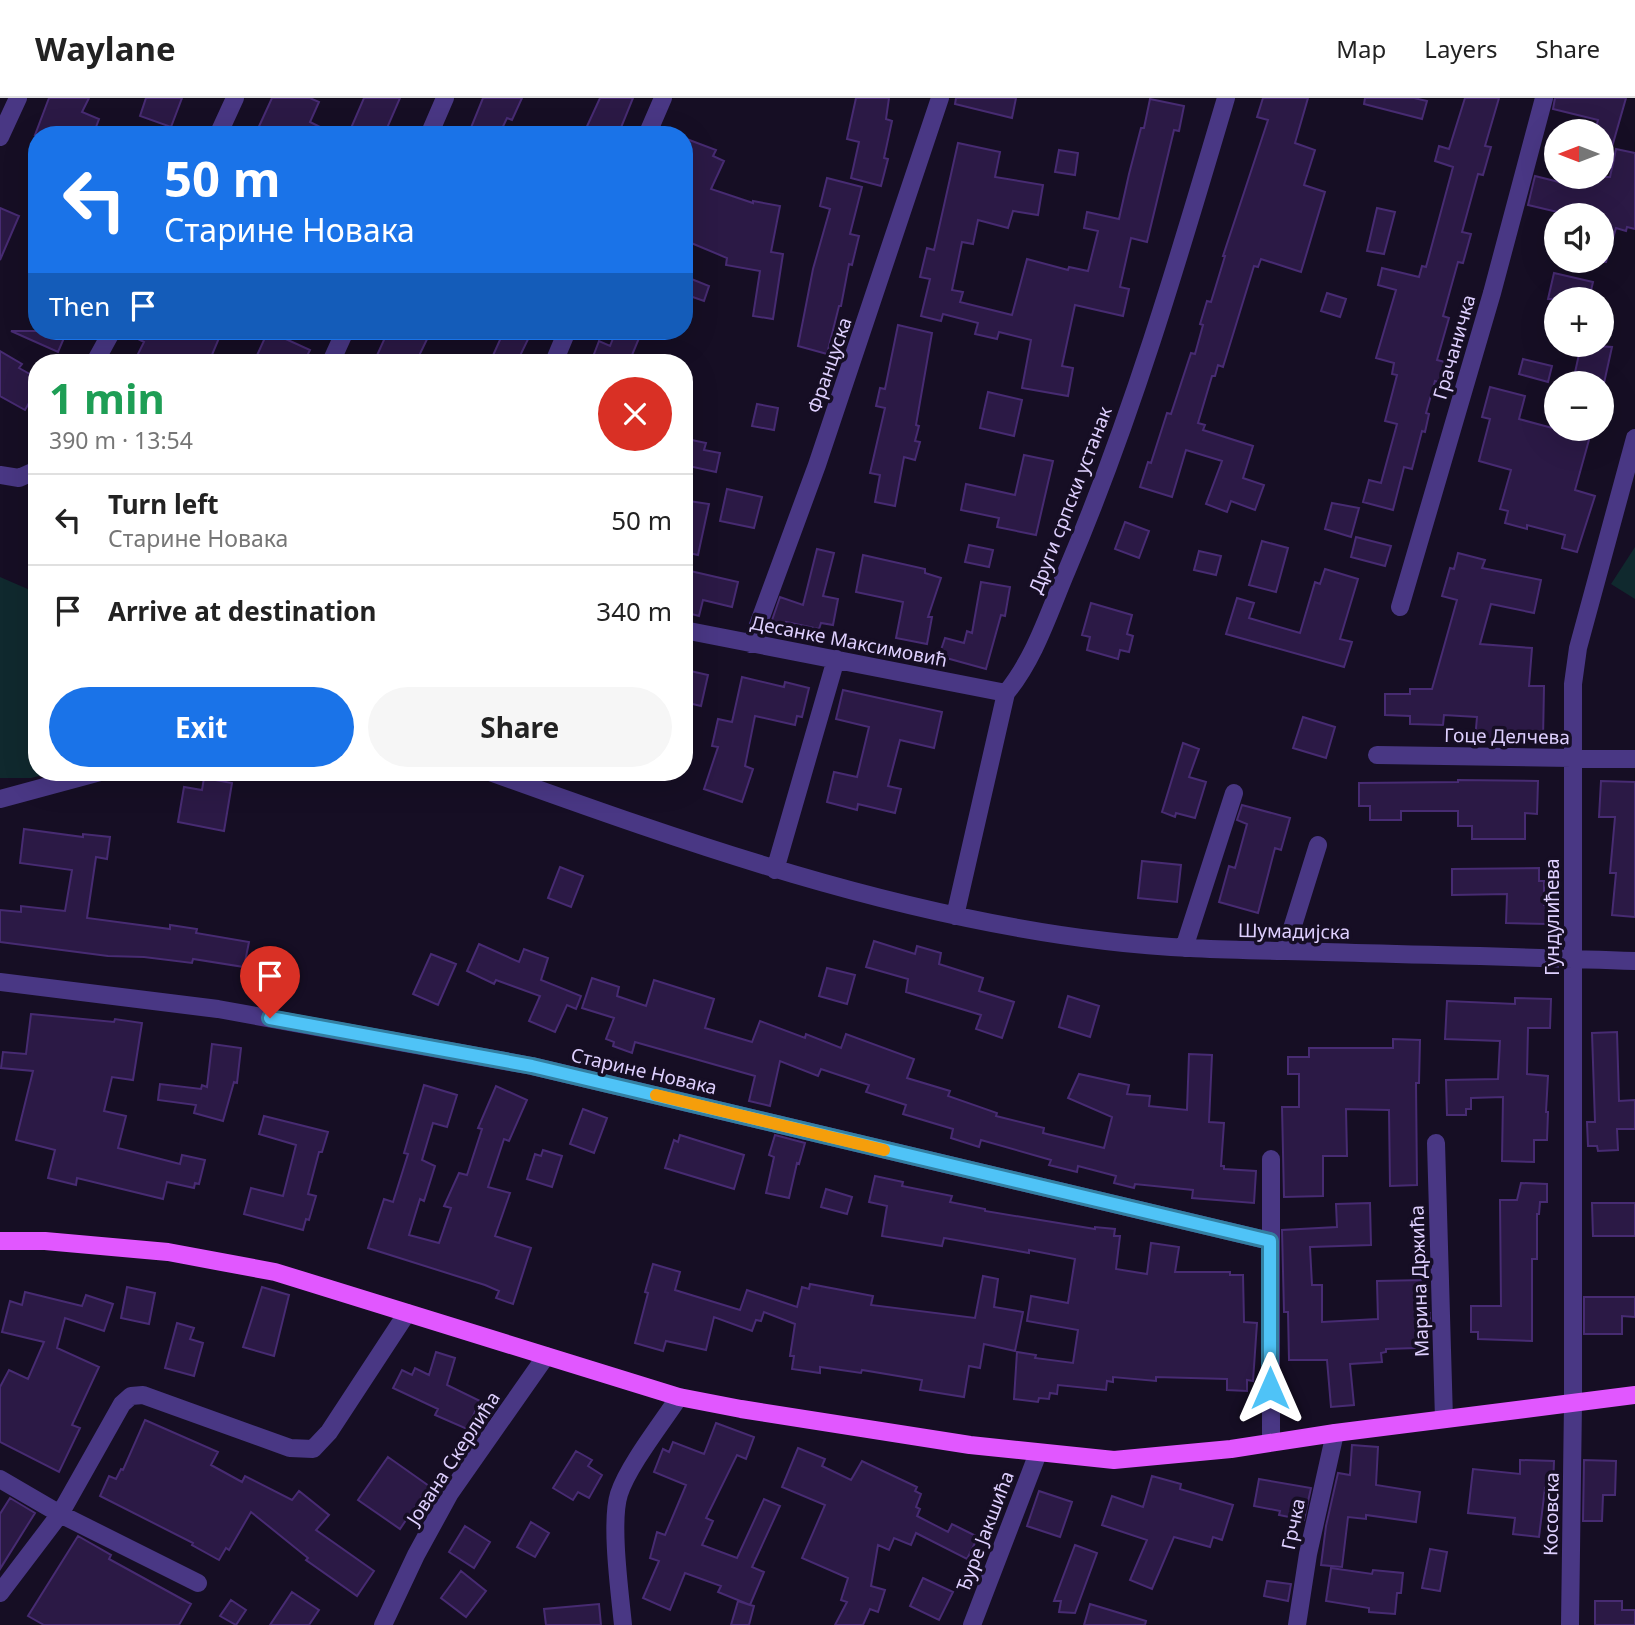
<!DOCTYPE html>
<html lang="en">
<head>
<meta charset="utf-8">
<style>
	body { margin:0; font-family:"Noto Sans",sans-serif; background:#f6f6f6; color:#222; height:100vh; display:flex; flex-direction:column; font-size:26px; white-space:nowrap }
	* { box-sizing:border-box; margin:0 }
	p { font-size:23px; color:#767676 }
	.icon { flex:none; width:38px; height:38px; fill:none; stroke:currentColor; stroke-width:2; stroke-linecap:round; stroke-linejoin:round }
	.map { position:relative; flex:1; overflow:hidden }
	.panel { position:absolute; left:28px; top:256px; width:665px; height:427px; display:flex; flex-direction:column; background:#fff; border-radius:28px; box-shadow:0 7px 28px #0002 }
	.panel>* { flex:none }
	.hud { position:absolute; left:28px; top:28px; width:665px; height:214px; border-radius:28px; box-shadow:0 7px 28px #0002; background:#1a73e8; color:#fff; overflow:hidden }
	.needle { width:46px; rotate:270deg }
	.buttons { position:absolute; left:1544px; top:21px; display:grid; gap:14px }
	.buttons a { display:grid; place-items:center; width:70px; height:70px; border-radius:50%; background:#fff; box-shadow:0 7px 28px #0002; font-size:35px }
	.pin { position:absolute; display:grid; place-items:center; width:60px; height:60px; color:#fff; margin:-72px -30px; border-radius:50% 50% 50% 0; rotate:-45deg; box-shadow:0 0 7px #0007 }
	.pin .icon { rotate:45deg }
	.me { position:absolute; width:77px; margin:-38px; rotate:0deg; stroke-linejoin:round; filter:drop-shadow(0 0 5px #0008) }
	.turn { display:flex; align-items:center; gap:24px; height:147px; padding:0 21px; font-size:32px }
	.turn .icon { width:91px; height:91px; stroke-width:2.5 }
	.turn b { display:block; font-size:49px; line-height:60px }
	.then { display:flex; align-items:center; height:66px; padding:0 21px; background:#0003; gap:14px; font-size:26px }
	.round { display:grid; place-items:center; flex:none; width:74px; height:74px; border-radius:37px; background:#f6f6f6 }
	.summary { display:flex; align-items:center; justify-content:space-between; height:119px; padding:0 21px }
	h1 { font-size:42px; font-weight:700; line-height:52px; color:#1e9e55 }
	.action { display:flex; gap:14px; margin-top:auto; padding:14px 21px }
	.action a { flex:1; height:80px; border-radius:42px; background:#1a73e8; color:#fff; font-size:28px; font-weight:700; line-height:80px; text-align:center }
	.action a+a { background:#f6f6f6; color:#222 }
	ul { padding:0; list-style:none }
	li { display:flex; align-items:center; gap:21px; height:91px; padding:0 21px; border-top:2px solid #e0e0e0 }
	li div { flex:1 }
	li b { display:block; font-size:26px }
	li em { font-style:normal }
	header { display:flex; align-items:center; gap:42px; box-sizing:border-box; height:98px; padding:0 35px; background:#fff; border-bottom:2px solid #e0e0e0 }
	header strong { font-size:33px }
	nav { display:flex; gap:38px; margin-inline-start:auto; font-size:24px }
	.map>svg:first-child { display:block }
</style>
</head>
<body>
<header>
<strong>Waylane</strong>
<nav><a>Map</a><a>Layers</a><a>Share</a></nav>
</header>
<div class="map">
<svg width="1635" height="1527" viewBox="0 0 1635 1527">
	<rect width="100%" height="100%" fill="#160e24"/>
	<path fill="#10292e" d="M1635,449V501L1611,486Z
		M0,479L37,495V674H55L31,680H0Z"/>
	<path fill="#2b1945" stroke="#472b72" stroke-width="2" d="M49,0H89L82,14L99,21L93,37H35Z
		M146,0H182L171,29L140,18Z
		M272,0H310L319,4L310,24L336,37H255Z
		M364,0H400L384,37H348Z
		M483,0H522L512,22L507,20L499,37H468Z
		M600,0H633L618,37H583Z
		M856,0H889L886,21L892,23L884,60L888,61L881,88L851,80L859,44L847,41Z
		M956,0H1016L1012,20L955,6Z
		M1263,0H1308L1295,45L1315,52L1304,87L1325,94L1301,174L1261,161L1258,169L1254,168L1223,269L1218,267L1215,278H1212L1198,325L1205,327L1203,332L1253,348L1243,380L1264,387L1255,412L1231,403L1227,414L1206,406L1222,363L1186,352L1172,399L1140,389L1148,364L1151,365L1167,315L1171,316L1191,255L1195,256L1203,227L1200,226L1207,203L1211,204L1225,158H1223L1268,22L1257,19Z
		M1365,0H1414L1427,3L1422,21L1364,6Z
		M1465,0H1499L1485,48L1491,49L1483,77L1478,76L1462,134L1471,136L1463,165L1458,164L1443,218L1449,220L1437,262L1453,266L1447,286L1435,283L1426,315L1429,316L1425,334L1422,333L1412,371L1404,369L1393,412L1363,404L1369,382L1381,385L1397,326L1385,323L1397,277L1392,276L1394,265L1376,260L1396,192L1378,187L1382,170L1419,179L1422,168L1426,169L1453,69L1435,63L1439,48L1449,51Z
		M1555,0H1626L1606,70L1601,69V33H1595L1598,22L1553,11Z
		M1150,1L1184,8L1179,33L1174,32L1147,144L1131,140L1120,189L1129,191L1123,218L1075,207L1062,268L1073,270L1068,298L1022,290L1031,242L999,234L997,241L975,236L978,225L943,216L941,223L921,218L930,181L920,179L927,150L934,152L958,45L1000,54L995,79L1043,87L1038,117L1013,113L1008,130L978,122L973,146L962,144L952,192L963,194L960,204L1012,217L1027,161L1068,172L1069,169L1088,173L1098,133L1084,130L1087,114L1119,121L1129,76L1141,30H1144Z
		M684,40L716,52L713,58L724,63L711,91L753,105V103L780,108L771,154L783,156L773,221L753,218L760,173L726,167L727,160L684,142Z
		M1616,51L1635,55V131L1627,129L1626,133L1616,130L1606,164H1601V117H1570L1528,107L1535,78L1579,89L1581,79H1610Z
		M1059,52L1078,55L1075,77L1055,74Z
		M827,80L862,89L850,136L859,138L852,167L849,166L841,208H839L827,256L798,248L813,171L830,111L820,108Z
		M0,110L19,118L0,162Z
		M1377,110L1395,114L1384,156L1367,153Z
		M1554,175L1593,184L1589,201H1548Z
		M684,178L709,188L704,203L684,196Z
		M1327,195L1346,201L1340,219L1321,213Z
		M898,227L932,235L916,327L919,328L915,343L920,344L915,362L904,359L895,408L875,404L880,377L870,375L885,310L876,308L880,290L885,291Z
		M11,233H67L58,254Z
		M123,233H222L209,264H134L144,244Z
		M268,233L310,252L304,264H254Z
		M388,233H431L416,264H374Z
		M504,233H532L517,264H490Z
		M616,233H642L632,257L649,264H591L599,243L610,248Z
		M1581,247L1612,249L1604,285L1574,279Z
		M0,253L22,266L19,270L37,280V291L25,312L0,298Z
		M1523,261L1552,268L1548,284L1519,276Z
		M1490,289L1525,298L1519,321L1556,331H1592L1575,392L1595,398L1577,454L1562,450L1565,437L1527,427V431L1505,425L1508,413L1500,411L1511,372L1479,363L1490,321L1482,319Z
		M988,294L1022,302L1014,338L980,330Z
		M757,306L778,310L774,332L752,328Z
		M687,341L706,345L704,352L720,355L716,374L684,367Z
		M1024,357L1053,363L1036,437L997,429L999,420L961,412L966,386L1015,397Z
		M727,391L762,399L754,430L720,423Z
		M689,403L709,406L698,457L684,454V421H686Z
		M1332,405L1359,410L1351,439L1325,431Z
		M1125,424L1149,433L1139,460L1115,451Z
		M1356,439L1391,448L1385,468L1351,459Z
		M1262,443L1288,450L1276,494L1249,487Z
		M969,447L993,452L989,469L965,464Z
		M817,451L834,455L823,498L838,501L833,527L821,525L819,531L786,524L783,532L770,528L780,499L803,507Z
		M1199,453L1221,458L1216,477L1194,472Z
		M1458,455L1485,462L1482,470L1541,482L1534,515L1491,506L1480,546L1532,550L1529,588H1544L1543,642H1475L1477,619L1444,617L1443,627L1410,626V618L1385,617V596H1410V591H1432L1457,502L1442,498L1450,470L1454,471Z
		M863,457L925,471V475L941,480L928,519H932L927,546L896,540L903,504L856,494Z
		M1325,471L1358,481L1340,541L1352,544L1344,569L1226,536L1237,500L1254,505L1249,520L1300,535L1315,484L1320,486Z
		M686,472L738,484L732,509L703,502L699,518L684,514Z
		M981,484L1010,489L1005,518L1001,517L986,571L939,558L945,540L964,545L967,533L972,535Z
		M1091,505L1132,517L1127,536L1133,538L1129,554L1120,552L1118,561L1087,552L1090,539L1082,537Z
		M686,572L708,577L701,608L684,604Z
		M742,579L784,589L785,584L809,590L802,619L797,618L795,627L755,618L745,668L753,671L742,704L704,691L718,649L712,648L718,621L732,624Z
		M843,592L942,614L934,650L900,642L888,688L901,691L895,715L858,706L857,712L827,704L834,674L857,679L869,629L836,621Z
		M1303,619L1335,629L1326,660L1293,650Z
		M1183,645L1199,651L1189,679L1206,684L1195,720L1176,715L1175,719L1162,714Z
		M204,680L232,685L224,733L178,724L184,689L202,692Z
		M1458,682L1538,683L1537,716L1525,715V741H1472V728H1458V713H1401V722H1370V708H1359V685L1458,684Z
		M1601,683L1635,684V819L1612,817L1616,775H1610L1615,719H1599Z
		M1242,707L1290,720L1281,752L1275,750L1258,815L1219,804L1229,768L1235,770L1247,726L1237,722Z
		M24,731L83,739V736L110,739L107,761L96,759L87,820L170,831V827L197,831L196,835L249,844L244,869L193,861L192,865L144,859L108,858L0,844V812L21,814V808L65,813L72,772L20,765Z
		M1142,763L1181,767L1177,804L1138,800Z
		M560,769L583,778L571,809L548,800Z
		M1539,770V783H1544V807H1549V826L1506,825L1507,796L1452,797V771Z
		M874,843L915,856L917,848L941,855L939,866L983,880L979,893L1014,904L1002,940L976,931L981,917L906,894L908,881L866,869Z
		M479,846L519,864L524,851L548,860L541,882L581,898L576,911L567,907L555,934L529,923L540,898L496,882L494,886L467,873Z
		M431,856L456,866L438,907L413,896Z
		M827,870L855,877L847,906L819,898Z
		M592,880L619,889L617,898L646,908L654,882L714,901L705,930L752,944L760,923L805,940L806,936L841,950L846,936L914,961L907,980L950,993L948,998L997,1015L996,1018L1044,1030L1043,1035L1104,1050L1112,1019L1068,1000L1079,976L1129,987L1127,996L1150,998L1149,1008L1187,1012L1189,956L1212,957L1209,1024L1224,1025L1221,1068H1224V1071L1256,1073L1254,1105L1192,1100L1193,1092L1135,1086L1134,1090L1114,1085L1116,1078L1078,1068L1077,1074L1049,1067L1051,1062L981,1042L979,1049L951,1040L953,1031L903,1016L906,1007L866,994L869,987L821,971L818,978L780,963L770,1008L749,1003L755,978L635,944L632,955L613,948L614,944L606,941L614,920L582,910Z
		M1068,898L1099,908L1090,939L1059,929Z
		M1515,900L1551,901L1550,930H1528L1527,976L1548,978L1546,1014H1548L1547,1042H1534V1064L1502,1063L1503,999L1471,1000V1011H1466V1017H1447L1446,982L1498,981L1500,943L1445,941L1447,903L1515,906Z
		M31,916L114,924L115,921L142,925L133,982L112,979L104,1013L126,1018L118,1050L180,1066L182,1057L205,1062L199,1086L195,1085L194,1090L167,1084L163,1101L77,1080L76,1087L48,1080L55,1052L16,1042L33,973L1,970L3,954L26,956Z
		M1617,934L1619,1003L1635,1002V1031H1617L1618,1052L1598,1053L1597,1048H1588L1587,1024H1595L1592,935Z
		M1393,941L1420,942L1419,985H1416L1417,1087L1390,1088L1389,1012L1346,1011L1347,1058H1323V1098L1284,1099L1282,1009H1299V976H1288V959H1309V950H1393Z
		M212,946L241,950L237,985L234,984L223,1023L194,1015L196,1007L158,1002L160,986L201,991L202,987L207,989Z
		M424,987L457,997L447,1029L433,1025L422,1062L435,1068L424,1103L420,1101L409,1137L439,1145L451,1110L444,1108L459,1075L467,1077L482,1031L478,1030L496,988L527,1002L509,1043L504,1041L488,1089L510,1095L495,1138L531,1150L513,1206L496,1200L499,1193L485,1187L368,1150L384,1101L393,1104L408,1056L404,1055Z
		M583,1011L607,1020L594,1055L570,1046Z
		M264,1018L328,1034L322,1054H319L308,1096L316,1098L309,1122L306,1121L303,1132L244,1116L251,1090L283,1098L296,1047L259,1036Z
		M680,1037L744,1057L734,1091L665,1070L674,1042L678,1044Z
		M775,1037L805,1045L799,1066L797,1065L789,1100L766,1095L774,1059L769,1057Z
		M543,1052L562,1058L552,1089L527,1081L535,1056L541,1058Z
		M875,1078L903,1084L902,1088L952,1098L950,1104L985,1111V1113L1095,1131V1129L1115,1131L1114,1138H1120L1116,1171L1147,1176L1151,1145L1179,1149L1175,1174H1230V1177H1243L1244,1224L1257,1225L1253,1283L1247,1282V1293L1227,1292V1281L1156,1279V1283L1113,1279V1284L1107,1283L1106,1292L1058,1287L1057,1296L1050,1295L1049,1301L1039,1300L1038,1304L1014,1301L1017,1254L1036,1257L1035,1260L1073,1265L1078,1232L1027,1223L1031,1198L1068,1205L1075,1161L1029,1152V1155L944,1140L942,1148L882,1138L887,1108L869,1104Z
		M1521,1085L1547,1086V1104H1540L1539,1116H1537V1161H1532V1243L1478,1241V1234H1471V1208H1501L1500,1102H1517Z
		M826,1091L852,1099L847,1116L821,1109Z
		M1370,1105L1371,1147L1310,1149L1312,1187H1322V1224L1378,1221L1377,1183L1424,1182V1215H1430V1238L1426,1239V1246H1416V1250L1386,1251V1254L1381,1255L1382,1264L1350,1266L1354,1307L1331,1309L1327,1262H1289L1288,1214H1284L1282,1132L1337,1129L1336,1106Z
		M1592,1105H1635V1138H1593Z
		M653,1166L680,1174L675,1192L740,1212L747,1192L797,1209L802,1189L809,1191L810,1186L873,1198L871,1207L975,1220L983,1178L998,1181L994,1209L1023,1214L1015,1253L984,1246L980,1270L969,1268L964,1299L920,1292L922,1282L862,1272L861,1275L820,1269V1275L792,1271L794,1258H790L795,1226L764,1214L761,1223L756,1222L752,1233L714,1219L706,1252L666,1243L663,1253L635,1245L648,1195L645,1194Z
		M127,1189L155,1195L149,1226L121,1220Z
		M262,1189L289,1197L274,1258L243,1249Z
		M25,1194L82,1208L86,1197L113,1206L104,1233L65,1220L57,1250L99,1269L72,1327L80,1330L59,1374L0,1344V1289L9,1272L28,1281L44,1244L2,1234L10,1203L22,1207Z
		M1584,1199H1635V1219L1622,1218V1236H1584Z
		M177,1225L194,1230L190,1241L203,1245L194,1278L165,1270Z
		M436,1254L455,1260L447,1287L480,1303L467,1331L435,1317L438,1311L393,1290L402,1272L412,1277L415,1270L429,1277Z
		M145,1322L218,1354L211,1367L242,1384L245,1378L292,1402L299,1393L329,1417L316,1432L374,1473L357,1498L306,1462L308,1460L251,1414L229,1452L226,1450L219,1462L192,1447L193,1445L100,1398L109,1378L116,1381L121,1371L123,1372Z
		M716,1325L754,1339L746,1361L737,1357L706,1420L713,1423L702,1447L737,1460L764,1401L780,1408L752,1469L764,1474L750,1507L754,1508L749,1527H731L738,1503L750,1507L718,1494L721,1488L685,1475L670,1512L643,1500L659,1463L650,1460L657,1434L665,1437L686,1387L654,1374L663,1351L669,1354L673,1344L704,1356Z
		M1352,1347L1378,1349L1376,1387L1420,1394L1416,1424L1366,1417V1421L1348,1419L1342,1469L1321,1467L1326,1428L1338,1375L1350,1377Z
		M798,1350L825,1361L822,1368L851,1382L862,1363L917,1389L915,1393L921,1396L916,1409L920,1411L917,1418L948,1434L952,1426L978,1439L967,1461L916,1435L911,1447L894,1440L889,1452L878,1447L871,1488L885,1492L878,1514L870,1511L863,1527H835L847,1504L841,1502L848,1480L802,1460L825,1407L782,1389Z
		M576,1353L592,1362L588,1368L602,1377L589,1400L578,1394L573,1402L553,1390Z
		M388,1359L429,1388L400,1431L358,1402Z
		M1520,1362L1554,1363L1553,1391L1545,1390L1539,1439L1513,1436L1515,1420L1468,1415L1473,1371L1520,1376Z
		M1584,1362L1616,1363L1615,1397H1603L1602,1423H1583Z
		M1152,1378L1181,1386L1180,1391L1233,1407L1222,1442L1213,1439L1210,1449L1174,1439L1152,1491L1130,1482L1147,1442L1102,1427L1112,1398L1143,1409Z
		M1259,1381L1311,1390L1304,1422L1279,1417L1280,1413L1254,1408Z
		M1039,1393L1072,1404L1060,1439L1027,1428Z
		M10,1400L35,1415L0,1471V1416Z
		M531,1424L549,1435L535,1459L517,1449Z
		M465,1428L490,1444L474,1470L449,1454Z
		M78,1438L111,1457L109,1461L191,1506L179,1527H44L28,1518Z
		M1075,1447L1097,1455L1075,1515L1059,1514L1061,1503H1054Z
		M1430,1451L1447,1454L1440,1493L1422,1490Z
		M1331,1470L1372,1476L1373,1472L1403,1475L1401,1495H1397L1395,1516L1369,1514V1510L1326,1503Z
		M461,1473L486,1493L466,1519L441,1500Z
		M923,1480L953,1494L939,1522L910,1508Z
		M1267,1483L1291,1486L1288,1503L1264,1498Z
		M292,1494L319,1512L309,1527H270Z
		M231,1502L246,1512L236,1527L220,1518Z
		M1595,1503H1622V1512H1635V1527H1595Z
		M599,1506L601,1527H546L544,1511Z
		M1090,1506L1146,1523L1145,1527H1084Z"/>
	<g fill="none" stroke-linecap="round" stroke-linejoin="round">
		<path stroke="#493784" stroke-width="18" d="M218,37L235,0
			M429,37L445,0
			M647,37L663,0
			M0,39L18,0
			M95,264L112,233
			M331,264L345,233
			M554,264L567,233
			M0,377L19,380L37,372
			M1400,509L1492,195L1544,0
			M684,532L1006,595
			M751,546L817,367L940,0
			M1377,657L1635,661
			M490,674C690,746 894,818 1106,843C1179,852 1251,852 1324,854C1427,857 1531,859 1635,863
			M0,701L100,674
			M775,772L836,561
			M955,818L1006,595C1035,560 1049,514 1067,472C1132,319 1179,159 1226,0
			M1184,850L1234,695
			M1285,853L1318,747
			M0,884L218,911L532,968L1270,1143
			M1436,1045L1444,1321
			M1271,1061V1344
			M0,1381L60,1416L198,1485
			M0,1495L60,1416L122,1306L131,1298L143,1297L290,1350L313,1351L329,1334L407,1215
			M383,1527L416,1457L450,1395L546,1258
			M623,1527C620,1496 610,1424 619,1396C628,1368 662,1325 679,1299
			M972,1527L1038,1355
			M1297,1527L1308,1456L1335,1335
			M1570,1527L1573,1305V586L1578,550L1635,340"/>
		<path stroke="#e157ff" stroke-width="18" d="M0,1143H45L168,1154L275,1174L679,1299L741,1311L970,1347L1114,1362L1231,1351L1335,1335L1635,1297"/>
	</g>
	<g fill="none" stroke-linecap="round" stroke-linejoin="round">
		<g stroke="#337fa1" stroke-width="18">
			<path id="route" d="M270,920L532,968L1270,1143V1290"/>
		</g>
		<use href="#route" stroke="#4fc3f7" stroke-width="12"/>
		<path stroke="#f59e0b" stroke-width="12" d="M656,997L884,1052"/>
	</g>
	<g text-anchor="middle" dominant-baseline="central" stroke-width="7" stroke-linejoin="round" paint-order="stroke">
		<g font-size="19" fill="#dfd0ff" stroke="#160e24">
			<text transform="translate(1454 249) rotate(-74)">Грачаничка</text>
			<text transform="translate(829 267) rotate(-71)">Француска</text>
			<text transform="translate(1070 402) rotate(-69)">Други српски устанак</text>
			<text transform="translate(849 543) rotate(11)">Десанке Максимовић</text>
			<text transform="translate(1507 638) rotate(1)">Гоце Делчева</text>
			<text transform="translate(1552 819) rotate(-90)">Гундулићева</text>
			<text transform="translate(1294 833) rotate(1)">Шумадијска</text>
			<text transform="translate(644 973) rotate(13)">Старине Новака</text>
			<text transform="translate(1419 1183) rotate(-92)">Марина Држића</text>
			<text transform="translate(453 1360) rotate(-57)">Јована Скерлића</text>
			<text transform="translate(1551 1416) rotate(-89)">Косовска</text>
			<text transform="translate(1293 1426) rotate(-78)">Грчка</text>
			<text transform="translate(985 1433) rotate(-69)">Ђуре Јакшића</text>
		</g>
	</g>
</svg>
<div class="buttons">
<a><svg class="needle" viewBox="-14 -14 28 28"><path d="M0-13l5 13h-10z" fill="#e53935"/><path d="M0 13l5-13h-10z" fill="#767676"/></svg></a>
<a><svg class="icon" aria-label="sound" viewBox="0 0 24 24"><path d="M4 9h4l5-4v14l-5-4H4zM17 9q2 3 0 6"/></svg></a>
<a>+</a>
<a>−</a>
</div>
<div class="pin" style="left:270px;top:920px;background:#d93025"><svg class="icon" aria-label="arrive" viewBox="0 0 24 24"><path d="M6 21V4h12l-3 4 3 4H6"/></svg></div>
<svg class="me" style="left:1270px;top:1290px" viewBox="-20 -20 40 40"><path d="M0-17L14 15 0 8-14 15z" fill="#4fc3f7" stroke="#fff" stroke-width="4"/></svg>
<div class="hud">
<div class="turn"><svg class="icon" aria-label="left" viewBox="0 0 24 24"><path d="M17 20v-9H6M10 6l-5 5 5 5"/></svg><div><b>50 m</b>Старине Новака</div></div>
<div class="then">Then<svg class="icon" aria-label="arrive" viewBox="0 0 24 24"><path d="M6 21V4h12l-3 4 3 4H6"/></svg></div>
</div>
<section class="panel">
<div class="summary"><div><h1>1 min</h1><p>390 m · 13:54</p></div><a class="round" style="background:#d93025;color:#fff"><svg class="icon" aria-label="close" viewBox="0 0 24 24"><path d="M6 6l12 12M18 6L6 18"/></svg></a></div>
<ul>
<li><svg class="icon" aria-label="left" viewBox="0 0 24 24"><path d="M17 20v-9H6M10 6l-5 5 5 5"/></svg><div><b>Turn left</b><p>Старине Новака</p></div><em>50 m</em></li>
<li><svg class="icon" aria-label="arrive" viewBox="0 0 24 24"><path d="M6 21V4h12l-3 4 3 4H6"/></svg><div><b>Arrive at destination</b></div><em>340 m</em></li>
</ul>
<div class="action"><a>Exit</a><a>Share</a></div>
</section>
</div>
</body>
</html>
